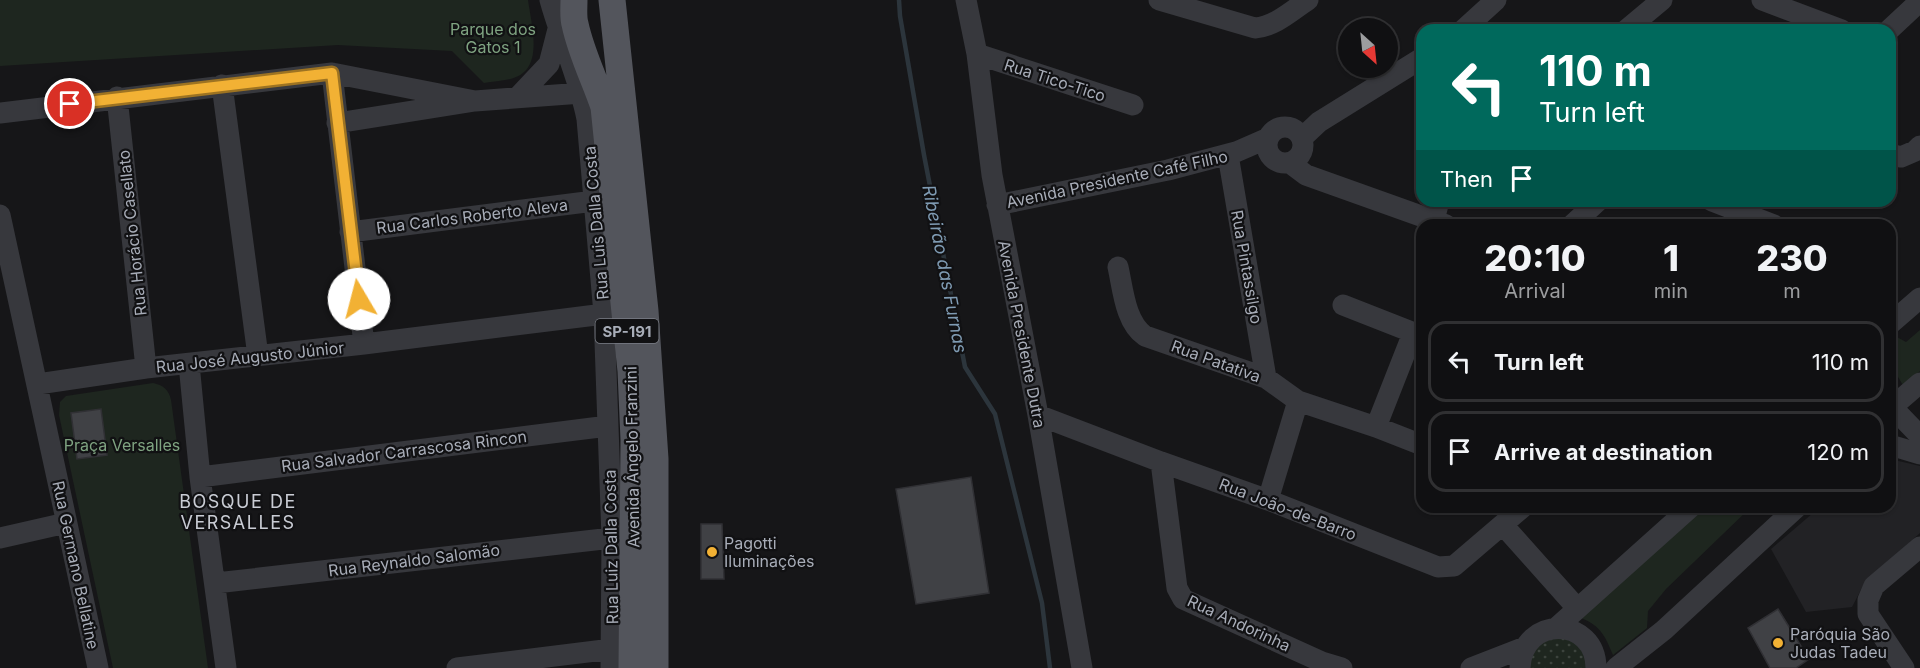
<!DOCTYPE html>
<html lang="en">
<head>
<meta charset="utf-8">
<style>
	body { margin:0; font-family:Inter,sans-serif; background:#19191b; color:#f1f3f6; height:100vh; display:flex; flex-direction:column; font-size:22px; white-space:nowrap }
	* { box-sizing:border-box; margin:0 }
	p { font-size:20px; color:#9c9d9f }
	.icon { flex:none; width:33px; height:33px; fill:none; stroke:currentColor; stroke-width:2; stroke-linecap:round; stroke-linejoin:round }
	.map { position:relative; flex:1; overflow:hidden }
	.panel { position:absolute; left:1416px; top:219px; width:480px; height:294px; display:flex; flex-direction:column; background:#101012; border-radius:18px; box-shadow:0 2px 4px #0004,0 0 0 2px #303032 }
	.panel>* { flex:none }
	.top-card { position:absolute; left:1416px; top:24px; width:480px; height:183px; border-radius:18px; box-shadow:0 2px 4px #0004,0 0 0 2px #303032; background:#00695c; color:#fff; overflow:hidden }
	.needle { width:39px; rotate:153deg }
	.fabs { position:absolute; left:1338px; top:18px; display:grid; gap:12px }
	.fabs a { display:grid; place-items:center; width:60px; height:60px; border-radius:50%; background:#101012; box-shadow:0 2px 4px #0004,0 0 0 2px #303032; font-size:30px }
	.pin { position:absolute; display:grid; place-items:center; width:51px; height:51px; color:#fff; margin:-26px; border:3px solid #fff; border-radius:50%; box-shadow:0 2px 6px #0007 }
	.me { position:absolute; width:66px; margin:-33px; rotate:352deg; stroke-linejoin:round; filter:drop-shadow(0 0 4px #0008) }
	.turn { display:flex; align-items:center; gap:21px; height:126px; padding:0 24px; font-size:27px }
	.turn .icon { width:78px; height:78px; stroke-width:2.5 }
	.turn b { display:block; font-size:42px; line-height:51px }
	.then { display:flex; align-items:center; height:57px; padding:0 24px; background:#0003; gap:12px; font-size:22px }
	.eta { display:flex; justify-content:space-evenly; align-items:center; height:102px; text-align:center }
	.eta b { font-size:36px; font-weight:800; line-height:42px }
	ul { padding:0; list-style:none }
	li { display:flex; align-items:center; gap:18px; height:81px; margin:0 12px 9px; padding:0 12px; border:3px solid #303032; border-radius:18px }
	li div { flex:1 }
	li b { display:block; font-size:22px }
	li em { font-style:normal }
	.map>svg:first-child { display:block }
</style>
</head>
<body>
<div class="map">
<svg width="1920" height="668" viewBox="0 0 1920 668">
	<defs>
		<pattern id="grass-dots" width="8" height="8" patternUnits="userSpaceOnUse" patternTransform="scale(1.5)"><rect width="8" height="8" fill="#1e261f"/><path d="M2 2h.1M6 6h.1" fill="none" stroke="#3c433d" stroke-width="1.8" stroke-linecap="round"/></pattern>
	</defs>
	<rect width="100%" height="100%" fill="#161618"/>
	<path fill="#222225" d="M1890,459L1920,466V533L1865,582L1852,607L1806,612L1771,549L1820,507H1890Z"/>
	<path fill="url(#grass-dots)" d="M1547,636L1576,639L1590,668H1526L1527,658Z"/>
	<path fill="#1e261f" d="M0,0H528C531,23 544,66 516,77C507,81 494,81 484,83L452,51L338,45L0,66Z
		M1920,330V371L1904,387L1890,363V340L1895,336L1906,342Z
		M153,383C163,385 169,390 171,400L208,668H113L59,415L60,402L66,396Z
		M1704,507H1751L1666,589L1648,611L1647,628L1613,655C1605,636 1601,626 1581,618Z"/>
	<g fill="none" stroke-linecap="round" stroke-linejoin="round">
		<path stroke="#2c353c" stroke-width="4.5" d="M899,0L900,16L924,155L965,367L995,414L1042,603L1050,668"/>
	</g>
	<path fill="#404145" stroke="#303034" stroke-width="1.5" d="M101,409L107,455L77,459L71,413Z
		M971,477L989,593L916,604L896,489Z
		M701,524H722L724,579H701Z
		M1778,609L1809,659L1796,668H1770L1748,628Z"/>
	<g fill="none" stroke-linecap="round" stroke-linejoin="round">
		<path stroke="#37383d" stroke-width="21" d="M550,0C561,40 579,78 587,119L604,314L612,538L611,668
			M966,0L977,54L992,175L1038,415L1082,668
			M1159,0L1255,28C1276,26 1291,11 1308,0
			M1762,0L1842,30
			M1463,30L1496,0
			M1626,30L1662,0
			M1889,30L1920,1
			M977,54L1133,105
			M332,73L364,344
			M222,85L258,356
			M117,97L146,368
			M517,98L549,64L558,29
			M0,113L332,73L475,101
			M337,123L475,101L582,93
			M1267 145a18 18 0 1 1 36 0a18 18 0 1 1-36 0Z
			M1302,138L1319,122L1422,58
			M1890,154L1901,157L1915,151L1920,146
			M1228,155L1266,378
			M1290,163L1306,175L1446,225
			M1712,201L1774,225
			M997,205L1168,170L1236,152L1268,138
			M0,215C34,366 65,517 98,668
			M1434,220L1439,201
			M1572,225L1598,201
			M350,232L594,201
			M1118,267C1123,289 1125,322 1145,336L1266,378L1298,401L1376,427L1422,445
			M1343,305L1422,336
			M1890,324L1920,298
			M189,364L200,477L226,668
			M1920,383L1892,407L1920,436
			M38,384L146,368L364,344L604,314
			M1038,415L1161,462L1268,500L1438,567L1454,566L1523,507
			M1376,427L1413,333
			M1890,445L1920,454
			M1161,462L1177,588L1183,599L1322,662L1321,668
			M200,477L608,426
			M1268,500L1298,401
			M1503,525L1577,608
			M0,538L66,523
			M216,583L612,538
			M1556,628L1691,507
			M1322,662L1342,668
			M457,668L612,649
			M1471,668L1525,647
			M1520,668C1522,615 1596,616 1596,668
			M1616,668L1664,630L1797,507
			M1904,668L1868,614V600L1874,586L1920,547"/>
		<path stroke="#53555c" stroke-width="27" d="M574,0C574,8 573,17 575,24C581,53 595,80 604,107L631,371L634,440L632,668
			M612,0L645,311L655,459V668"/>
	</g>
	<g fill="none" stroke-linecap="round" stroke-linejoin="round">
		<g stroke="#9d7322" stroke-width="15">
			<path id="route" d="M70,104L332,73L359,299"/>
		</g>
		<use href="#route" stroke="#f2b134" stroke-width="10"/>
	</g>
	<g fill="#f2b134" stroke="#111113" stroke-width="2">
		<circle cx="712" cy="552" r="6"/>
		<circle cx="1778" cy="643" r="6"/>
	</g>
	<g text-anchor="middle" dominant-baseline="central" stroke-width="4.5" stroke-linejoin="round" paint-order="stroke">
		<rect fill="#111113" stroke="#7b7e86" stroke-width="1.5" x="595.5" y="319" width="63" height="24" rx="4.5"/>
		<g font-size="15" font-weight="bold" fill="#a8adb8">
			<text x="627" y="331">SP-191</text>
		</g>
		<g font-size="16" fill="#7fa381" stroke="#111113">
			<text x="493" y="29">Parque dos<tspan x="493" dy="18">Gatos 1</tspan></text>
			<text x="122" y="445">Praça Versalles</text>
		</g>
		<g font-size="16" fill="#a8adb8" stroke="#111113">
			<text transform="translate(1055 80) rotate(18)">Rua Tico-Tico</text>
			<text transform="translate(1117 179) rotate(-12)">Avenida Presidente Café Filho</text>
			<text transform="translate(472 216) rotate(-7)">Rua Carlos Roberto Aleva</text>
			<text transform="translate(596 223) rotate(-95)">Rua Luis Dalla Costa</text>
			<text transform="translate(132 233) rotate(-96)">Rua Horácio Casellato</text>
			<text transform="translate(1247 267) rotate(80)">Rua Pintassilgo</text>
			<text transform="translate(1022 334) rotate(79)">Avenida Presidente Dutra</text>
			<text transform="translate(250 357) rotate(-6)">Rua José Augusto Júnior</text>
			<text transform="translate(1216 361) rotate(20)">Rua Patativa</text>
			<text transform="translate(404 451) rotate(-7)">Rua Salvador Carrascosa Rincon</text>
			<text transform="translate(632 457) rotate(-91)">Avenida Ângelo Franzini</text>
			<text transform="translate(1288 509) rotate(21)">Rua João-de-Barro</text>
			<text transform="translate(611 547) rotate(-91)">Rua Luiz Dalla Costa</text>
			<text transform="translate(414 560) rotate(-7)">Rua Reynaldo Salomão</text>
			<text transform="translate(76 565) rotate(78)">Rua Germano Bellatine</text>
			<text transform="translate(1239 623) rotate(25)">Rua Andorinha</text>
		</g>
		<g font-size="16" fill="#a8adb8" stroke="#111113" text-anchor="start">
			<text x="724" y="543">Pagotti<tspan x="724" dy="18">Iluminações</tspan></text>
			<text x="1790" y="634">Paróquia São<tspan x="1790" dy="18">Judas Tadeu</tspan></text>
		</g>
		<g font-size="18" font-style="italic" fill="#7f9bb3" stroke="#111113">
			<text transform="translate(945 269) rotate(79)">Ribeirão das Furnas</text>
		</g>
		<g font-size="18" letter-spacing="1.5" fill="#c9ccd4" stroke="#111113">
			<text x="238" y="501">BOSQUE DE<tspan x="238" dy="21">VERSALLES</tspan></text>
		</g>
	</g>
</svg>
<div class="fabs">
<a><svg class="needle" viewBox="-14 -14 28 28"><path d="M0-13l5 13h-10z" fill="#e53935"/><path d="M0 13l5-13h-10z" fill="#9c9d9f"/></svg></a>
</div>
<div class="pin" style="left:70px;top:104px;background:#d93025"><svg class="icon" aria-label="arrive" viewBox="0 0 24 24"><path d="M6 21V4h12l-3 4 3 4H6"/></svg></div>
<svg class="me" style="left:359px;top:299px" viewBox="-20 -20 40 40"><circle r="19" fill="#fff"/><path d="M0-13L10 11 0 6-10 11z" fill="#f2b134"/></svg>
<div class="top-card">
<div class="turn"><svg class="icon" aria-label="left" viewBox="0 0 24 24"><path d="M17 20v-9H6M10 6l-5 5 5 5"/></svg><div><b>110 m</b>Turn left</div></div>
<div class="then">Then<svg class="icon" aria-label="arrive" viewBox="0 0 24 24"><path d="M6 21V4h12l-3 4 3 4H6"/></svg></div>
</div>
<section class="panel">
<div class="eta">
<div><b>20:10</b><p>Arrival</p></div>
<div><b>1</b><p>min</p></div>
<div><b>230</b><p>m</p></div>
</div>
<ul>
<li><svg class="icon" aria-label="left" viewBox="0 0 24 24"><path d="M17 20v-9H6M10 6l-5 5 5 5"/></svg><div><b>Turn left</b></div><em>110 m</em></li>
<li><svg class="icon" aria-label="arrive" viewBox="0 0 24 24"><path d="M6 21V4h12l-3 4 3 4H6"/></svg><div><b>Arrive at destination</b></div><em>120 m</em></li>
</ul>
</section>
</div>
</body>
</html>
